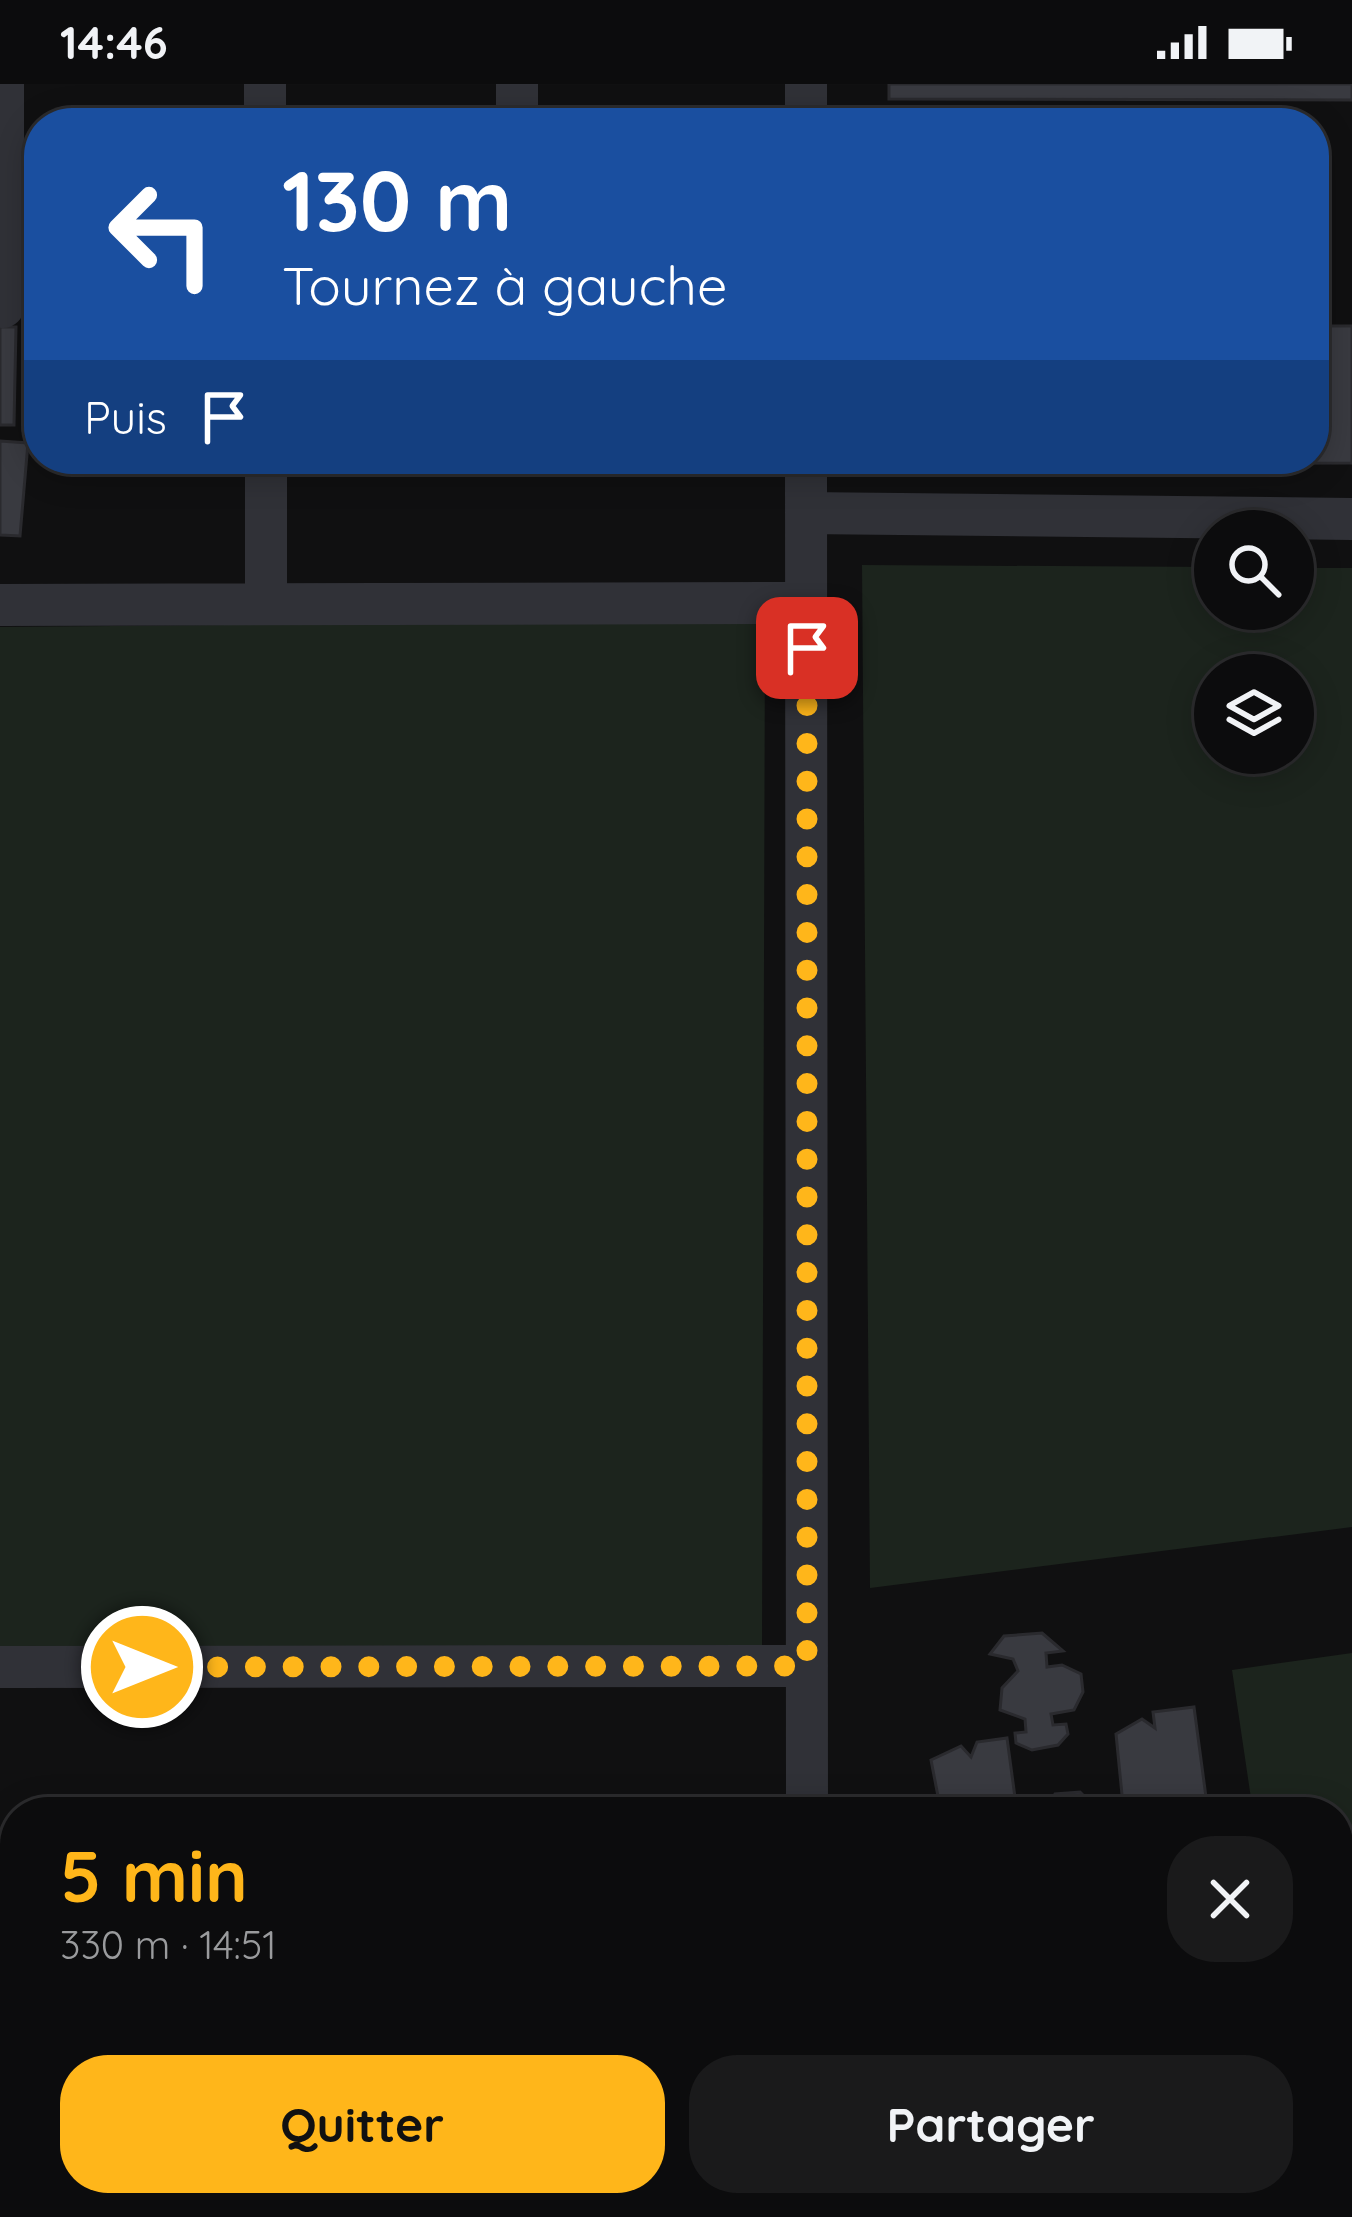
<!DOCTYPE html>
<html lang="fr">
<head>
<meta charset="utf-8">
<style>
	body { margin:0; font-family:Quicksand,sans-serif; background:#1a1a1b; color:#f1f3f6; height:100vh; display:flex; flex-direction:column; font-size:45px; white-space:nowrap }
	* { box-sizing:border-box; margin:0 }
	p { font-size:39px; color:#9a9b9d }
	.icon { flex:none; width:66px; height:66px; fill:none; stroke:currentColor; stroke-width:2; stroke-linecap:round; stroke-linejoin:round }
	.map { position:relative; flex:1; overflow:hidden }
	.side { position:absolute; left:0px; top:1713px; width:1353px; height:420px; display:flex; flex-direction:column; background:#0c0c0d; border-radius:48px 48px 0 0; box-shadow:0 6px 30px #0003,0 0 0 3px #2c2c2e }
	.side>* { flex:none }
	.guide { position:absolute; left:24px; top:24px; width:1305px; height:366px; border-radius:48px; box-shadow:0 6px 30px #0003,0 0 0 3px #2c2c2e; background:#1a4fa0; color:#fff; overflow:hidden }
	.controls { position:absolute; left:1194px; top:426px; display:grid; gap:24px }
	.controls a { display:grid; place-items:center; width:120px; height:120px; border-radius:50%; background:#0c0c0d; box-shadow:0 6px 30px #0003,0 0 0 3px #2c2c2e; font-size:60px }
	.pin { position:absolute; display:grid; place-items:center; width:102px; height:102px; color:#fff; margin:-51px; border-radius:24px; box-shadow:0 6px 18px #0006 }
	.me { position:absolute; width:132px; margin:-66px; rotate:90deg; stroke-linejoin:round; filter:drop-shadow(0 0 9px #0008) }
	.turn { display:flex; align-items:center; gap:42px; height:252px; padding:0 60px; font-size:54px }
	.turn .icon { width:156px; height:156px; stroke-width:2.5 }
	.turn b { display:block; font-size:84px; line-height:102px }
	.then { display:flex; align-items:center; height:114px; padding:0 60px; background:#0003; gap:24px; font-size:45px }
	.round { display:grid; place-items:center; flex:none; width:126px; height:126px; border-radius:48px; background:#1a1a1b }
	.head { display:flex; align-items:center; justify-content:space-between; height:204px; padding:0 60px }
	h1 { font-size:72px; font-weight:700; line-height:90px; color:#ffb61a }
	.action { display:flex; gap:24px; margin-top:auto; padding:24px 60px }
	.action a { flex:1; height:138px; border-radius:48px; background:#ffb61a; color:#111; font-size:48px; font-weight:700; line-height:138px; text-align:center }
	.action a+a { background:#1a1a1b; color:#f1f3f6 }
	.status { display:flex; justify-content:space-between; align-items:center; height:84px; padding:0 60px; background:#0c0c0d; direction:ltr }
	.status svg { height:33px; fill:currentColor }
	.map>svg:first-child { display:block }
</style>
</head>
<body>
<div class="status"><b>14:46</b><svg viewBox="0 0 49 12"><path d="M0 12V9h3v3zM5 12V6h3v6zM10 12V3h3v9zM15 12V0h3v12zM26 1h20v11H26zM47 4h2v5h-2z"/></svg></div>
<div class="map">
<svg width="1352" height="2133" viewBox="0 0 1352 2133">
	<rect width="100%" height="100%" fill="#101011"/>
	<path fill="#1c241d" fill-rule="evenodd" d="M862,481L1215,483V525H1293V484H1352V1443L870,1504ZM1215,591H1293V669H1215Z
		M765,536L762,1564L0,1563V543Z
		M1352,1569V1808L1338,1810V1728H1253L1232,1586Z"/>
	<path fill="#393a40" stroke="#2a2a2e" stroke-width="3" d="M889,0H1352V16L889,15Z
		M1314,242H1352V379L880,381V375H1314Z
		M0,243H16L14,341H0Z
		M23,250H39V346H23Z
		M0,357L28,359L20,452L0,451Z
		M1042,1549L1063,1567L1046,1569L1047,1583L1062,1581L1081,1590L1083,1608L1074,1626L1051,1630L1053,1641L1066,1640L1068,1650L1058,1661L1032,1666L1016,1659L1015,1649L1026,1648L1025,1635L1000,1626L1002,1604L1018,1587L1013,1575L990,1570L1004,1552Z
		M1194,1623L1208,1728H1046L1055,1710L1080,1708L1096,1724L1123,1721L1116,1650L1142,1635L1155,1644L1153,1628Z
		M1007,1654L1017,1728H941L931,1676L961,1662L971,1673L977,1658Z
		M0,2116L68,2118L69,2133H0Z
		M271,2118H345V2133H239V2127L271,2126Z
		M426,2118H493L492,2133H427Z"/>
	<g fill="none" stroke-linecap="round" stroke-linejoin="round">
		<path stroke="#303137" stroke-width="42" d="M3,0V223
			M265,0V39
			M517,0V39
			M806,0V39
			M266,375V520
			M806,375L807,1728
			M806,429L1352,435
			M0,521L807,519
			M0,1583L807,1582
			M0,1955L15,1956
			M808,2118V2133
			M379,2133V2118"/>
		<path stroke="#4c4e56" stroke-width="54" d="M1348,2133L1352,2132"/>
	</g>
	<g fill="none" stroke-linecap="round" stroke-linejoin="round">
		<path stroke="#ffb61a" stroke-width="21" stroke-dasharray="0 37.8" d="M142,1583L807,1582V564"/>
	</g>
</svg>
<div class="controls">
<a><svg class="icon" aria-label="search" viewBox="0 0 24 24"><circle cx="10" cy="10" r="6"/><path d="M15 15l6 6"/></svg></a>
<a><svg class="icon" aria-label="layers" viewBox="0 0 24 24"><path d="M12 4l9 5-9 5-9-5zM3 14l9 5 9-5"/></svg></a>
</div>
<div class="pin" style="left:807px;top:564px;background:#d93025"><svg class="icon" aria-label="arrive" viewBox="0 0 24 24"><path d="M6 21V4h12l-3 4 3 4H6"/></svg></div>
<svg class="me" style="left:142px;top:1583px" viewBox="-20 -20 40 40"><circle r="17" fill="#ffb61a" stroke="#fff" stroke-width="3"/><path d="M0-11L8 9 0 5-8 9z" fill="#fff"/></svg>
<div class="guide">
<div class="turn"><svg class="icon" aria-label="left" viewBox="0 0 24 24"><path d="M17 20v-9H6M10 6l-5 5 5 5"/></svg><div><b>130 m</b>Tournez à gauche</div></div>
<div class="then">Puis<svg class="icon" aria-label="arrive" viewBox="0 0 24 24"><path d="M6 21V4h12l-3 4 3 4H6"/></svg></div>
</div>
<section class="side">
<div class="head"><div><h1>5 min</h1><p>330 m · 14:51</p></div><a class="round"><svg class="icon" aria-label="close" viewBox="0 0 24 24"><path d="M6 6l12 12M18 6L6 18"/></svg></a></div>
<div class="action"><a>Quitter</a><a>Partager</a></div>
</section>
</div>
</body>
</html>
